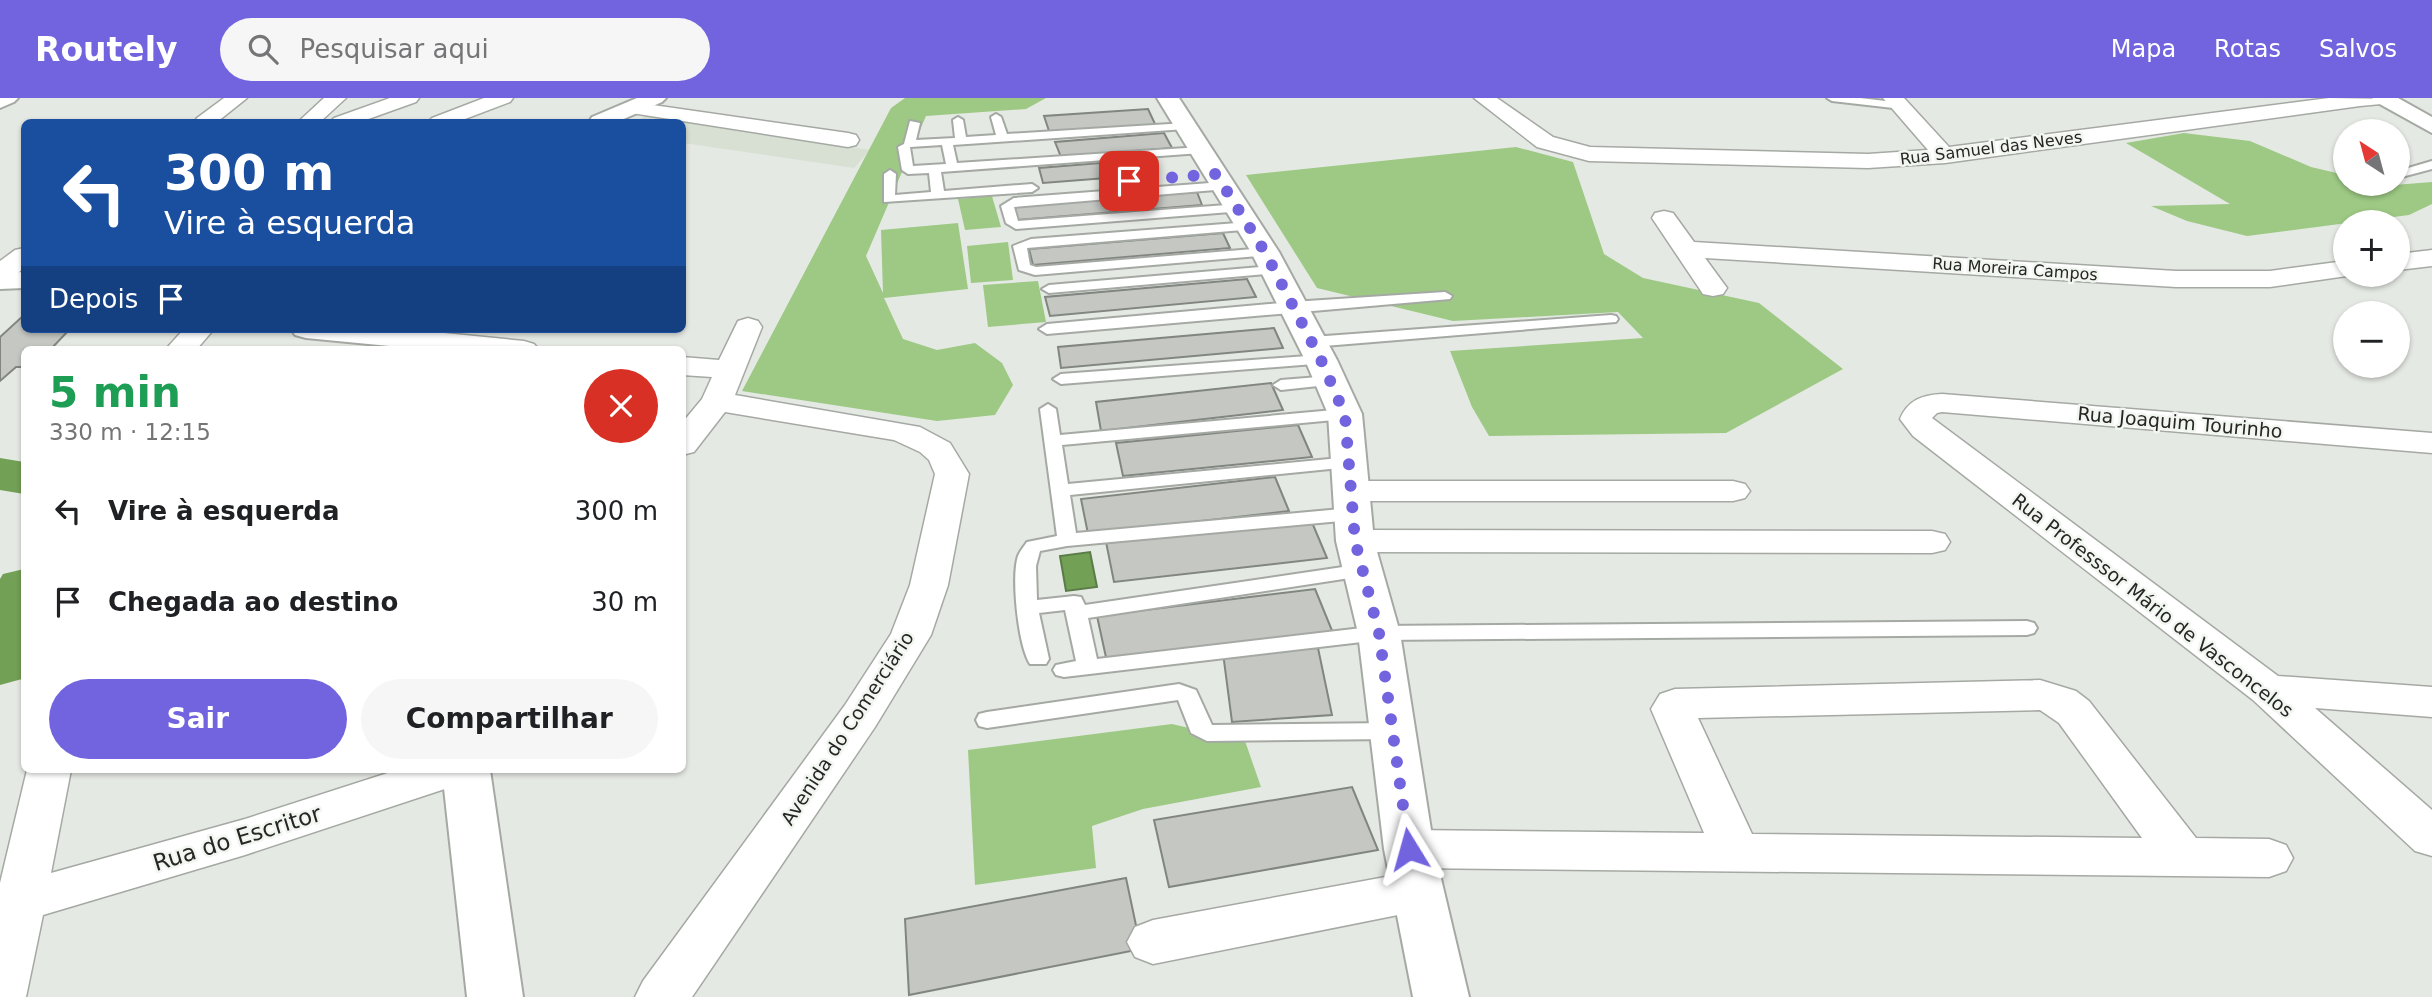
<!DOCTYPE html>
<html lang="pt">
<head>
<meta charset="utf-8">
<style>
	body { margin:0; font-family:"DejaVu Sans",sans-serif; background:#f6f6f6; color:#202124; height:100vh; display:flex; flex-direction:column; font-size:26px; white-space:nowrap }
	* { box-sizing:border-box; margin:0 }
	p { font-size:23px; color:#757577 }
	.icon { flex:none; width:38px; height:38px; fill:none; stroke:currentColor; stroke-width:2; stroke-linecap:round; stroke-linejoin:round }
	.map { position:relative; flex:1; overflow:hidden }
	.drawer { position:absolute; left:21px; top:248px; width:665px; height:427px; display:flex; flex-direction:column; background:#fff; border-radius:10px; box-shadow:0 2px 5px #0004 }
	.drawer>* { flex:none }
	.hud { position:absolute; left:21px; top:21px; width:665px; height:214px; border-radius:10px; box-shadow:0 2px 5px #0004; background:#1a4fa0; color:#fff; overflow:hidden }
	.needle { width:46px; rotate:324deg }
	.fabs { position:absolute; left:2333px; top:21px; display:grid; gap:14px }
	.fabs a { display:grid; place-items:center; width:77px; height:77px; border-radius:50%; background:#fff; box-shadow:0 2px 5px #0004; font-size:35px }
	.pin { position:absolute; display:grid; place-items:center; width:60px; height:60px; color:#fff; margin:-30px; border-radius:14px; box-shadow:0 4px 10px #0006 }
	.me { position:absolute; width:77px; margin:-38px; rotate:352deg; stroke-linejoin:round; filter:drop-shadow(0 0 5px #0008) }
	.turn { display:flex; align-items:center; gap:24px; height:147px; padding:0 28px; font-size:32px }
	.turn .icon { width:91px; height:91px; stroke-width:2.5 }
	.turn b { display:block; font-size:49px; line-height:60px }
	.then { display:flex; align-items:center; height:66px; padding:0 28px; background:#0003; gap:14px; font-size:26px }
	.round { display:grid; place-items:center; flex:none; width:74px; height:74px; border-radius:37px; background:#f6f6f6 }
	.summary { display:flex; align-items:center; justify-content:space-between; height:119px; padding:0 28px }
	h1 { font-size:42px; font-weight:800; line-height:52px; color:#1e9e55 }
	.action { display:flex; gap:14px; margin-top:auto; padding:14px 28px }
	.action a { flex:1; height:80px; border-radius:42px; background:#7263de; color:#fff; font-size:28px; font-weight:800; line-height:80px; text-align:center }
	.action a+a { background:#f6f6f6; color:#202124 }
	ul { padding:0; list-style:none }
	li { display:flex; align-items:center; gap:21px; height:91px; padding:0 28px }
	li div { flex:1 }
	li b { display:block; font-size:26px }
	li em { font-style:normal }
	header { display:flex; align-items:center; gap:42px; box-sizing:border-box; height:98px; padding:0 35px; background:#7263de; color:#fff }
	header strong { font-size:33px }
	nav { display:flex; gap:38px; margin-inline-start:auto; font-size:24px }
	.search { width:490px; height:63px; background:#f6f6f6; display:flex; align-items:center; gap:18px; box-sizing:border-box; padding:0 24px; border-radius:38px; color:#757577; font-size:26px }
	.map>svg:first-child { display:block }
</style>
</head>
<body>
<header>
<strong>Routely</strong>
<div class="search"><svg class="icon" aria-label="search" viewBox="0 0 24 24"><circle cx="10" cy="10" r="6"/><path d="M15 15l6 6"/></svg>Pesquisar aqui</div>
<nav><a>Mapa</a><a>Rotas</a><a>Salvos</a></nav>
</header>
<div class="map">
<svg width="2432" height="899" viewBox="0 0 2432 899">
	<rect width="100%" height="100%" fill="#e5e9e3"/>
	<path fill="#d7e0d3" d="M652,16L870,52L854,70L683,45L682,24H632Z"/>
	<path fill="#9dc984" d="M905,0H1046L1026,11L926,18L866,158L883,195L881,132L958,125L968,191L884,200L903,241L937,252L975,245L1002,265L1013,287L995,317L937,323L742,293L891,10Z
		M2184,35L2250,43L2311,69L2345,77V86L2394,87L2432,84V106L2409,117L2247,138L2187,123L2151,108L2230,106L2126,45Z
		M1516,49L1573,64L1604,156L1643,180L1759,205L1843,271L1726,335L1489,338L1472,309L1450,253L1643,240L1618,214L1453,223L1317,190L1246,77Z
		M992,98L1001,129L965,132L958,101Z
		M1008,144L1013,182L971,185L967,148Z
		M1038,183L1046,224L988,229L983,187Z
		M1172,626L1245,643L1261,689L1143,711L1092,728L1096,770L975,787L968,652Z"/>
	<path fill="#72a055" stroke="#5b7c47" stroke-width="2" d="M1090,454L1097,489L1066,493L1060,458Z"/>
	<g fill="none" stroke-linecap="round" stroke-linejoin="round">
		<path fill="#72a055" fill-rule="evenodd" d="M0,360L24,364V396L0,392Z
			M24,471V577L22,581L0,587V481L3,476Z"/>
	</g>
	<path fill="#c4c7c2" stroke="#828680" stroke-width="2" d="M1148,11L1156,28L1050,36L1044,18Z
		M1164,35L1172,50L1061,59L1055,44Z
		M1150,61L1157,76L1043,85L1039,70Z
		M1197,94L1202,107L1017,122L1014,108Z
		M1223,135L1230,150L1033,167L1029,151Z
		M1247,181L1256,199L1050,218L1045,199Z
		M24,217V231H70L50,252H24V269H16L0,283V239Z
		M1274,230L1283,250L1061,270L1058,249Z
		M1271,285L1283,312L1101,333L1096,304Z
		M1298,327L1312,359L1123,378L1116,345Z
		M1275,379L1289,413L1088,436L1081,401Z
		M1311,422L1327,460L1114,484L1106,444Z
		M1315,491L1333,535L1107,564L1097,518Z
		M1318,550L1332,617L1232,624L1223,555Z
		M1352,689L1378,752L1169,789L1154,722Z
		M1126,780L1141,851L909,897L905,821Z"/>
	<g fill="none" stroke-linecap="round" stroke-linejoin="round">
		<g stroke="#a5a9a3" stroke-width="4">
			<path id="lane" d="M1827,0H1860L1902,5L1907,8L1902,11L1832,3Z
				M996,16L1001,19L1007,36L1186,25L1192,28L1186,31L953,47L957,65L1201,49L1207,52L1201,55L941,74L944,93L1032,86L1038,90L1032,94L884,104V76L890,72L896,76L895,97L931,94L929,75L908,76L902,72L898,49L904,46L910,23L920,25L916,42L955,40L953,22L958,19L963,22L966,39L996,37L991,19ZM942,47L946,66L913,68L910,49Z
				M2432,63V71L2398,80V73Z
				M1223,84L1229,88L1227,91L1014,109L1018,123L1239,106L1245,110L1243,113L1016,131L1006,125L1001,108L1014,100Z
				M1250,124L1255,125V131L1027,150L1030,167L1036,169L1265,150L1270,151V157L1035,177L1019,172L1013,148L1031,141Z
				M1273,168L1280,172L1278,175L1049,195L1042,191L1049,187Z
				M1445,194L1452,198L1450,201L1047,236L1039,231L1047,226L1292,204Z
				M1611,217L1616,218L1618,221L1616,224L1312,249L1304,244L1312,239Z
				M1321,257L1329,262L1327,265L1061,286L1053,281L1061,276Z
				M1331,278L1339,283L1337,286L1281,292L1273,287L1281,282Z
				M1048,306L1056,311L1060,337L1345,311L1353,316L1345,321L1062,347L1068,386L1350,359L1359,364L1350,369L1070,397L1076,435L1352,410L1361,416L1352,422L1067,448L1040,453L1036,468L1037,502L1074,498L1081,499L1085,507L1363,466L1370,468L1373,472L1370,476L1363,478L1088,520L1097,561L1379,528L2027,523L2034,525L2037,530L2034,535L2027,537L1379,542L1064,579L1056,577L1053,572L1056,567L1076,563L1065,512L1039,515L1049,561L1046,566H1030C1018,547 1011,479 1018,458C1020,453 1024,448 1027,444L1057,438L1040,311Z
				M1179,586L1196,592L1212,627L1393,625L1401,627L1404,633L1401,639L1393,641L1207,643L1191,635L1178,602L987,630L979,628L976,622L979,616L987,614Z"/>
		</g>
		<g stroke="#a5a9a3" stroke-width="3">
			<path id="street" d="M224,0H247L217,24H194L197,20Z
				M324,0H346L320,24H298Z
				M390,0H419L416,4L360,24H330L334,20Z
				M484,0H513L510,4L457,24H428L432,20Z
				M1474,0H1497L1553,39L1590,49L1868,56L1928,52L1883,0H1904L1949,49L2329,0L2395,1L2392,5L2360,8L1945,65L1868,70L1589,63L1537,49Z
				M632,4L848,35L856,37L859,42L856,47L848,49L625,14L622,10L625,6Z
				M1664,113L1673,115L1694,144L2176,173H2270L2345,163V177H2354L2270,189H2176L1705,160L1727,190L1723,196L1713,198L1703,196L1652,120L1655,115Z
				M24,150V170L9,182L0,184V163L15,152Z
				M2432,152V168L2398,172V156Z
				M748,220L758,223L762,229L735,297L920,329L950,345L969,376L948,487L931,537L875,629L692,899H635L643,883L845,607L891,536L910,487L935,376L929,362L920,354L894,342L725,314L694,354L682,357V325L702,301L712,279L682,277V259L719,262L738,223Z
				M184,231H214L196,252H165Z
				M403,231L524,243L534,246L539,252H436L393,246L388,240L393,234Z
				M1942,296L2432,335V355L1942,314L1937,315L1932,320L2278,578L2432,589V619L2315,610L2432,712V758L2415,753L2253,602L1913,338L1900,321C1908,302 1922,297 1942,296Z
				M1352,383H1733L1745,386L1750,393L1745,400L1733,403H1352L1340,400L1335,393L1340,386Z
				M1355,432L1932,433L1945,436L1950,444L1945,452L1932,455L1355,454L1342,451L1337,443L1342,435Z
				M2040,582L2076,593L2089,603L2196,740L2269,741L2286,747L2293,760L2286,773L2269,779L1409,770L1392,764L1385,751L1392,738L1409,732L1704,735L1651,611L1660,596L1675,591ZM2040,612L2059,625L2142,740L1752,736L1698,620Z
				M27,672H71L51,775L245,721L397,672H472L466,684L245,757L43,817L26,899H0V785Z
				M1418,773L1435,779L1443,793L1435,807L1418,813L1153,866L1135,859L1127,844L1135,829L1153,822Z"/>
		</g>
		<g stroke="#a5a9a3" stroke-width="4">
			<path id="secondary" d="M0,0H18L14,4L0,10Z
				M637,0H666L662,4L617,24H589L592,19Z
				M1157,0H1179L1279,154L1337,262L1362,316L1374,443L1400,535L1434,751L1469,899H1413L1384,751L1358,535L1336,443L1328,316L1305,262L1251,154Z
				M2372,0H2398L2432,19V35L2376,4Z
				M24,174V190L0,191V175Z
				M291,231H403L414,234L420,252H390L389,248L306,240L295,237Z
				M442,672H490L523,899H467Z"/>
		</g>
		<use href="#lane" fill="#fff" fill-rule="evenodd"/>
		<use href="#street" fill="#fff" fill-rule="evenodd"/>
		<use href="#secondary" fill="#fff" fill-rule="evenodd"/>
	</g>
	<g fill="none" stroke-linecap="round" stroke-linejoin="round">
		<path stroke="#7263de" stroke-width="12" stroke-dasharray="0 21.6" d="M1129,83L1216,76L1265,154L1321,262L1345,317L1355,443L1379,535L1409,751"/>
	</g>
	<g text-anchor="middle" dominant-baseline="central" stroke-width="5" stroke-linejoin="round" paint-order="stroke">
		<g font-size="16" fill="#262725" stroke="#f2f6f0">
			<text transform="translate(1991 50) rotate(-7)">Rua Samuel das Neves</text>
			<text transform="translate(2015 171) rotate(4)">Rua Moreira Campos</text>
		</g>
		<g font-size="19" fill="#262725" stroke="#f2f6f0">
			<text transform="translate(2180 324) rotate(5)">Rua Joaquim Tourinho</text>
			<text transform="translate(2153 507) rotate(38)">Rua Professsor Mário de Vasconcelos</text>
			<text transform="translate(847 630) rotate(-57)">Avenida do Comerciário</text>
		</g>
		<g font-size="23" fill="#262725" stroke="#f2f6f0">
			<text transform="translate(237 740) rotate(-17)">Rua do Escritor</text>
		</g>
	</g>
</svg>
<div class="fabs">
<a><svg class="needle" viewBox="-14 -14 28 28"><path d="M0-13l5 13h-10z" fill="#e53935"/><path d="M0 13l5-13h-10z" fill="#757577"/></svg></a>
<a>+</a>
<a>−</a>
</div>
<div class="pin" style="left:1129px;top:83px;background:#d93025"><svg class="icon" aria-label="arrive" viewBox="0 0 24 24"><path d="M6 21V4h12l-3 4 3 4H6"/></svg></div>
<svg class="me" style="left:1409px;top:751px" viewBox="-20 -20 40 40"><path d="M0-17L14 15 0 8-14 15z" fill="#7263de" stroke="#fff" stroke-width="4"/></svg>
<div class="hud">
<div class="turn"><svg class="icon" aria-label="left" viewBox="0 0 24 24"><path d="M17 20v-9H6M10 6l-5 5 5 5"/></svg><div><b>300 m</b>Vire à esquerda</div></div>
<div class="then">Depois<svg class="icon" aria-label="arrive" viewBox="0 0 24 24"><path d="M6 21V4h12l-3 4 3 4H6"/></svg></div>
</div>
<section class="drawer">
<div class="summary"><div><h1>5 min</h1><p>330 m · 12:15</p></div><a class="round" style="background:#d93025;color:#fff"><svg class="icon" aria-label="close" viewBox="0 0 24 24"><path d="M6 6l12 12M18 6L6 18"/></svg></a></div>
<ul>
<li><svg class="icon" aria-label="left" viewBox="0 0 24 24"><path d="M17 20v-9H6M10 6l-5 5 5 5"/></svg><div><b>Vire à esquerda</b></div><em>300 m</em></li>
<li><svg class="icon" aria-label="arrive" viewBox="0 0 24 24"><path d="M6 21V4h12l-3 4 3 4H6"/></svg><div><b>Chegada ao destino</b></div><em>30 m</em></li>
</ul>
<div class="action"><a>Sair</a><a>Compartilhar</a></div>
</section>
</div>
</body>
</html>
